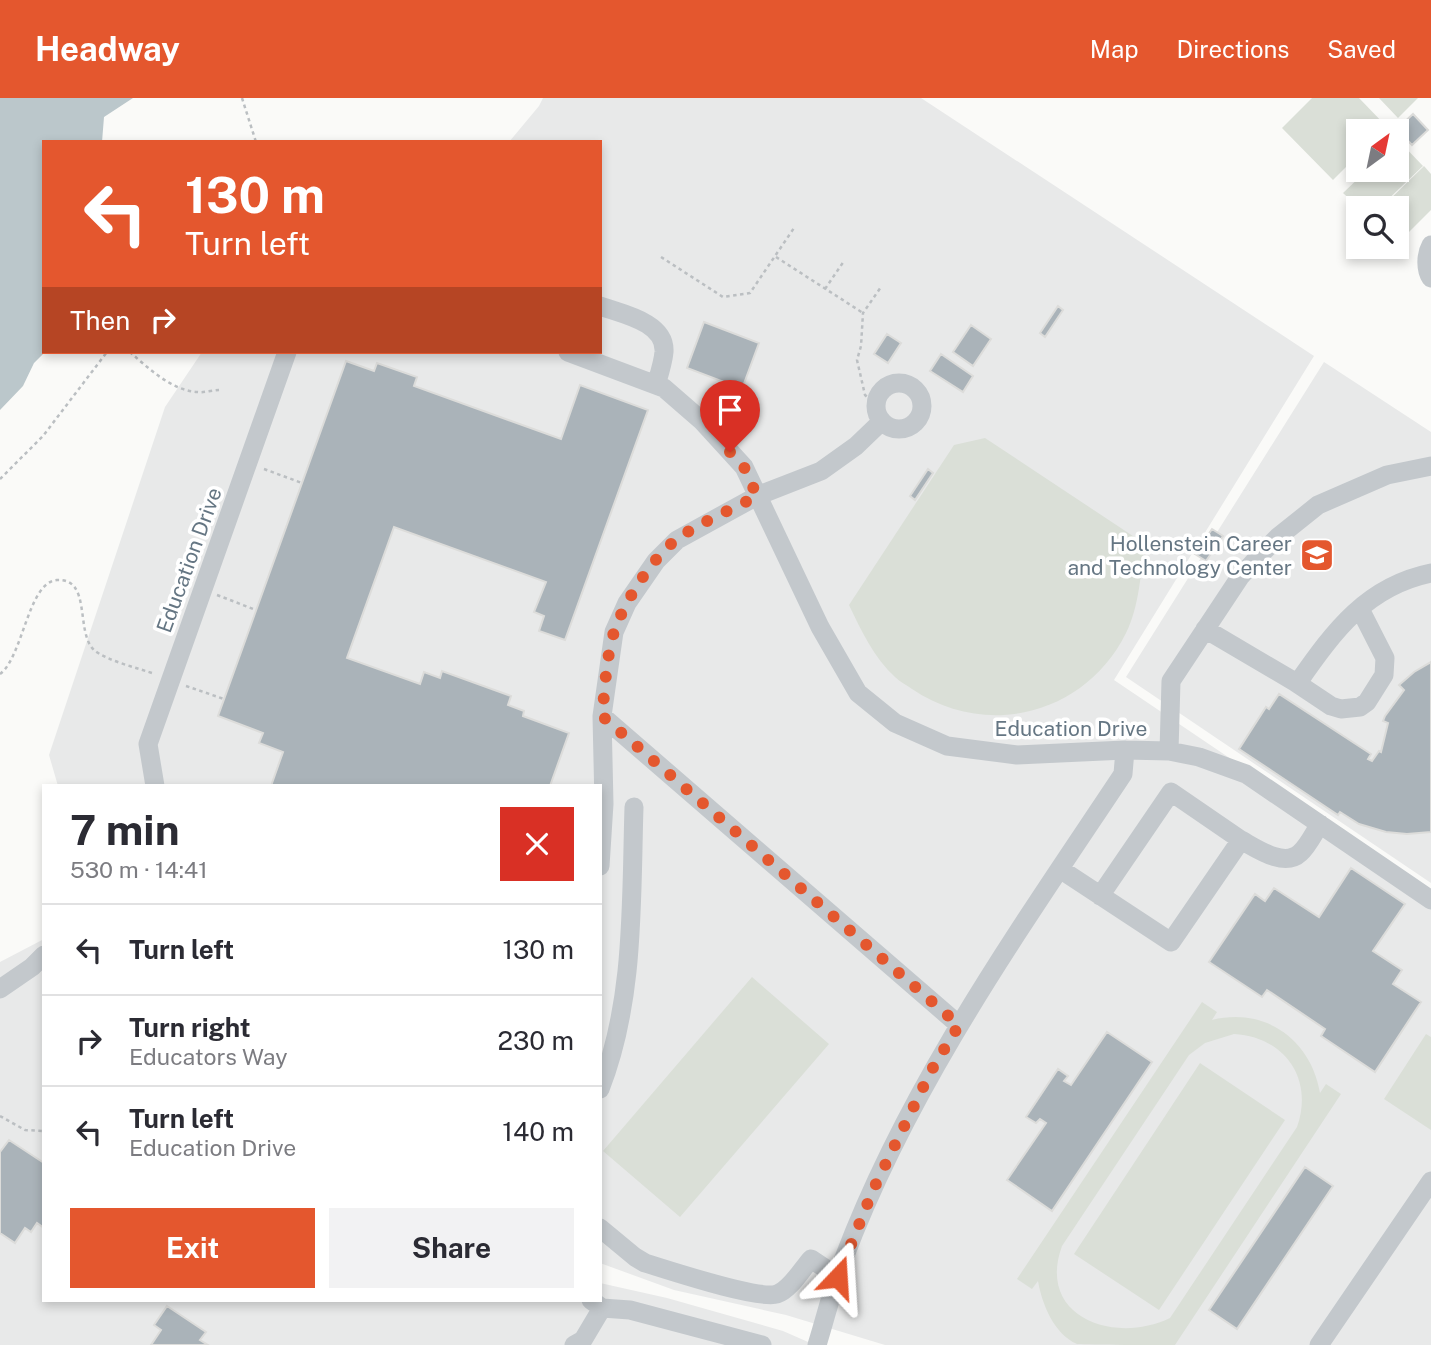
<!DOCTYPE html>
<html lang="en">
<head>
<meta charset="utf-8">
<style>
	body { margin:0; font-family:"Public Sans",sans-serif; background:#f2f2f3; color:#2b2b33; height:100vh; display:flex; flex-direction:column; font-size:26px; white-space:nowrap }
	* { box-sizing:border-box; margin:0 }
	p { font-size:23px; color:#7c7c81 }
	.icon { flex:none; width:38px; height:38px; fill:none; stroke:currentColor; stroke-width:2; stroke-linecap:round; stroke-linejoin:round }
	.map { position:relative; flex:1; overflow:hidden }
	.drawer { position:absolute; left:42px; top:686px; width:560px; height:518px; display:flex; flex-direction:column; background:#fff; border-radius:0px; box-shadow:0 4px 10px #0003 }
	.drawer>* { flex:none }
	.banner { position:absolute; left:42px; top:42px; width:560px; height:214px; border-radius:0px; box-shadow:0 4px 10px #0003; background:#e4572e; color:#fff; overflow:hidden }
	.needle { width:46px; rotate:33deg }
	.buttons { position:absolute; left:1346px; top:21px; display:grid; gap:14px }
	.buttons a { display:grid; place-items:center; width:63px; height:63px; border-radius:0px; background:#fff; box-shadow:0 4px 10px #0003; font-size:35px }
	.pin { position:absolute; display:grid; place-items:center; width:60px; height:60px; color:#fff; margin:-72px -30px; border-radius:50% 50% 50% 0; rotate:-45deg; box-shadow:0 0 7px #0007 }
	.pin .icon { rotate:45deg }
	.me { position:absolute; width:77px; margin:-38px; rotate:20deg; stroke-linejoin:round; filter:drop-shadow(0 0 5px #0008) }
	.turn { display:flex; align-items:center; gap:24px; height:147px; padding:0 28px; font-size:32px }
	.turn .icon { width:91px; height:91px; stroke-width:2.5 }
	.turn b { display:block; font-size:49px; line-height:60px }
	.then { display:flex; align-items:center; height:66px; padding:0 28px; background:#0003; gap:14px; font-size:26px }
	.round { display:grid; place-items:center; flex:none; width:74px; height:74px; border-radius:0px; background:#f2f2f3 }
	.summary { display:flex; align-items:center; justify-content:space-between; height:119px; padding:0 28px }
	h1 { font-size:42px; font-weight:700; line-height:52px }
	.action { display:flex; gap:14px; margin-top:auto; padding:14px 28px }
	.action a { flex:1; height:80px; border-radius:0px; background:#e4572e; color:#fff; font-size:28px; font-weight:700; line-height:80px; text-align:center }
	.action a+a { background:#f2f2f3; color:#2b2b33 }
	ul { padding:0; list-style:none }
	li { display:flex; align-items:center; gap:21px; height:91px; padding:0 28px; border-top:2px solid #e1e1e2 }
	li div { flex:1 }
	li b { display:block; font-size:26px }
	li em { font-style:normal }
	header { display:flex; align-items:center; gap:42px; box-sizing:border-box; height:98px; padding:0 35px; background:#e4572e; color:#fff }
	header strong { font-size:33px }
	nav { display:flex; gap:38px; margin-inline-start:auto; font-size:24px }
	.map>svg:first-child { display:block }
</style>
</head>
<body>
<header>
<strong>Headway</strong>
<nav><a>Map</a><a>Directions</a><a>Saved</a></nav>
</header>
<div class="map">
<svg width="1431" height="1247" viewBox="0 0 1431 1247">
	<rect width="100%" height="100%" fill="#fafaf8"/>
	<path fill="#e8e9e9" d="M543,0H921L1314,258L1114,582L1431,796V1247H885L786,1217L674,1192L600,1165V688H58L49,657L165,309L202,254H600V44H509L539,8Z
		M1324,264L1431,334V785L1126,579Z
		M44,841V1202H600V1185L667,1200L783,1233L815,1247H0V864Z"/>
	<path fill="#dadfd7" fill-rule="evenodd" d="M1312,0H1359L1387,29L1383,33H1358V57L1333,82L1282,30Z
		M1379,0H1418L1398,20Z
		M1398,42L1423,68L1379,110H1359L1343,95L1367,72H1396Z
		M1424,68L1431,76V112L1397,146L1396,110H1381Z
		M985,340L1145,446C1141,473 1139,510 1126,535C1086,616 987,642 912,591C907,587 900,584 895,579C874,560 861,532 849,507L954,347Z
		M752,879L829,946L680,1119L603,1053Z
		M1202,904L1217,914L1212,922C1265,909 1311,941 1320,995L1326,986L1341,996L1175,1247C1158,1247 1088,1247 1077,1246C1054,1236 1042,1206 1038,1183L1032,1191L1017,1181ZM1234,936C1285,939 1314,981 1297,1029L1170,1220C1114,1247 1036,1219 1062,1148L1189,957L1205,945Z
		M1426,936L1431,939V1032L1384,1001Z
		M1200,965L1285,1022L1159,1212L1074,1156Z"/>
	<path fill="#bbc7cb" d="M0,0H133L104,19L102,44H44L45,254L34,265L23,288L0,312Z"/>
	<path fill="#aab3b9" stroke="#dcdcda" stroke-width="2" d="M1413,16L1428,32L1412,47L1397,31Z
		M1058,208L1063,212L1045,239L1040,235Z
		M704,224L759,245L742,291L687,270Z
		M971,227L991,241L973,268L953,254Z
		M887,236L901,245L888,265L874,256Z
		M941,256L973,278L963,294L930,273Z
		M346,263L374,273L377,265L417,279L414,288L561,341L580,287L648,312L565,542L539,533L544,518L534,514L546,484L394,429L347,560L420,586L424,574L440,580L442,573L511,598L508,607L524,613L523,618L569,635L550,688H271L283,654L259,645L263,635L218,618Z
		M928,371L933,375L915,402L910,398Z
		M1212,431L1223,438L1206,463L1195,456Z
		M1431,564V734L1407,736L1386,734L1359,726L1340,714L1338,717L1239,651L1266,609L1269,611L1279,596L1371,656L1368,661L1372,663L1379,653L1381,654L1388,625L1383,623L1385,618L1404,592L1399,587L1414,574Z
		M1351,770L1405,806L1373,853L1402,872L1393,886L1421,904L1375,974L1321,938L1325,931L1267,892L1262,899L1209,864L1255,796L1265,803L1274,790L1319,819Z
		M1107,934L1152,964L1052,1113L1007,1082L1046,1025L1040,1021L1036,1025L1026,1019L1058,971L1068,978L1064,983L1071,987Z
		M9,1042L44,1065V1130L37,1125L31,1134L25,1130L15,1145L0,1135V1054Z
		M1305,1069L1333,1088L1237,1231L1209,1212Z
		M167,1208L206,1234L200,1242L208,1247H151L161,1232L154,1227Z"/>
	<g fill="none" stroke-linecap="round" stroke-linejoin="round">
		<path stroke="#bbbfc2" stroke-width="2.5" stroke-dasharray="3.5 3.5" stroke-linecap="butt" d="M242,0L256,44
			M661,159L723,199L750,195L794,130
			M776,159L863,215
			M825,191L844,163
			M130,254C148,270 171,292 197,294C204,295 213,292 220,292
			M877,308L865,297L857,262L861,248L863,215L881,189
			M264,371L302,385
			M0,381L43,338L107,254
			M217,497L256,512
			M0,576C23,559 28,484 57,482C92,480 75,534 94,552C107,563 138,570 155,576
			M186,588L224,601
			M0,1018L25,1032L44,1033"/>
		<path stroke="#c3c8cc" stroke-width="19" d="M1431,147C1426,156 1425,171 1431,180
			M600,208C622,216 666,224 664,254C663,265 659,277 656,287
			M568,254L664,290L702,323L744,369L820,529L858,595L895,625L947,648L1017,657L1125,652L1169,653L1199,659L1246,676L1431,802
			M876 308a23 23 0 1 1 46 0a23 23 0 1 1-46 0Z
			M1205,531L1295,584L1299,583C1334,533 1367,488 1431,475
			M1295,584L1331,608L1341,611L1360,609L1367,604L1384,577L1385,560L1360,511
			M602,618L959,927
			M1169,653L1171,583L1240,479L1259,458L1278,439L1318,407L1387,377L1431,368
			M155,688L148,646L287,254
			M600,768L604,706L602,618L614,534L627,505L656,463L677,442L757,398L821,373L856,348L882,323
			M1060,771L1171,844L1241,742C1256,750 1284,770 1300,755C1308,748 1314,735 1320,726
			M1100,798L1171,694L1241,742
			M0,891L32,869L44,857
			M600,991C635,902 631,803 634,709
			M600,1130L635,1159L645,1165C668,1172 758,1202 777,1196C790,1192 802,1171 811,1161L838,1179
			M591,1202L602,1210L630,1212L762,1247
			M574,1247L583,1242L602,1210
			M817,1247C826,1218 833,1188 844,1160C910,985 1020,831 1123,676L1125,652
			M1319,1247L1431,1083"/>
	</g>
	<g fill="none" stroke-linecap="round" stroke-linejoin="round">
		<path stroke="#e4572e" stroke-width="12" stroke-dasharray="0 21.6" d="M730,354L744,369L757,398C731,412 701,424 677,441C652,460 624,504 614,534C606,560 605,591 602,618L959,927L931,973L873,1092L838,1179"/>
	</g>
	<defs>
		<g id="school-square" transform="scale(1.75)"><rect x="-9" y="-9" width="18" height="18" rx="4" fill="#e4572e" stroke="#fff"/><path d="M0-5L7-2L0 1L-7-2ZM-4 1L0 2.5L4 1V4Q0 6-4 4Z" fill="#fff"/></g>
	</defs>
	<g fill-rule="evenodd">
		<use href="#school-square" x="1317" y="457"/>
	</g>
	<g text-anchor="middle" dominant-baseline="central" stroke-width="7" stroke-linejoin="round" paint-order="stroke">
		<g font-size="21" fill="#657683" stroke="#fff" text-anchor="end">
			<text x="1292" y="445">Hollenstein Career<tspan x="1292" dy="24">and Technology Center</tspan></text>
		</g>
		<g font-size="21" fill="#657683" stroke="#fff">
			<text transform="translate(189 462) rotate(-70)">Education Drive</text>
			<text x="1071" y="630">Education Drive</text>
		</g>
	</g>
</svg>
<div class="buttons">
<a><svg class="needle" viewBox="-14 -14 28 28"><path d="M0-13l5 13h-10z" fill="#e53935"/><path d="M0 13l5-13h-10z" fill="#7c7c81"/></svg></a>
<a><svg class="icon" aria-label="search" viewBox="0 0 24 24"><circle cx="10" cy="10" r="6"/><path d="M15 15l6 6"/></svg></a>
</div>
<div class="pin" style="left:730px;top:354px;background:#d93025"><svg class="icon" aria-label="arrive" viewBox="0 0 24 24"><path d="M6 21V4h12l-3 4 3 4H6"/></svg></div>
<svg class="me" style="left:838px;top:1179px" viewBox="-20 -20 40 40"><path d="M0-17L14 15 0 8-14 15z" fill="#e4572e" stroke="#fff" stroke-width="4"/></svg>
<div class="banner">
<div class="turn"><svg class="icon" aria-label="left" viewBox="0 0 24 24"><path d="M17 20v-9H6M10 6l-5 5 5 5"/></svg><div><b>130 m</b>Turn left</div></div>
<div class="then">Then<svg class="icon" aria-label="right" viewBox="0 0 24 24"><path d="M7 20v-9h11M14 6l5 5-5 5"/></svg></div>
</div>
<section class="drawer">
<div class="summary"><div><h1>7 min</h1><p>530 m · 14:41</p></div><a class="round" style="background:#d93025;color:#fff"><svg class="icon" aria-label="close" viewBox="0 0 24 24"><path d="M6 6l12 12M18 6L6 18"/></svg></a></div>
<ul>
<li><svg class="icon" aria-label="left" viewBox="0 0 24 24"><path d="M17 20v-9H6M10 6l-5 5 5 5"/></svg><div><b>Turn left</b></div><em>130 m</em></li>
<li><svg class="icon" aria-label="right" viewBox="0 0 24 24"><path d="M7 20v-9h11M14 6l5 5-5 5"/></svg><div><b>Turn right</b><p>Educators Way</p></div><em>230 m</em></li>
<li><svg class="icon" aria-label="left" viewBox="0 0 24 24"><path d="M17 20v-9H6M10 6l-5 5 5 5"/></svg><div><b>Turn left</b><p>Education Drive</p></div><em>140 m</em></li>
</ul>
<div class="action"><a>Exit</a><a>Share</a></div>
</section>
</div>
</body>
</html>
